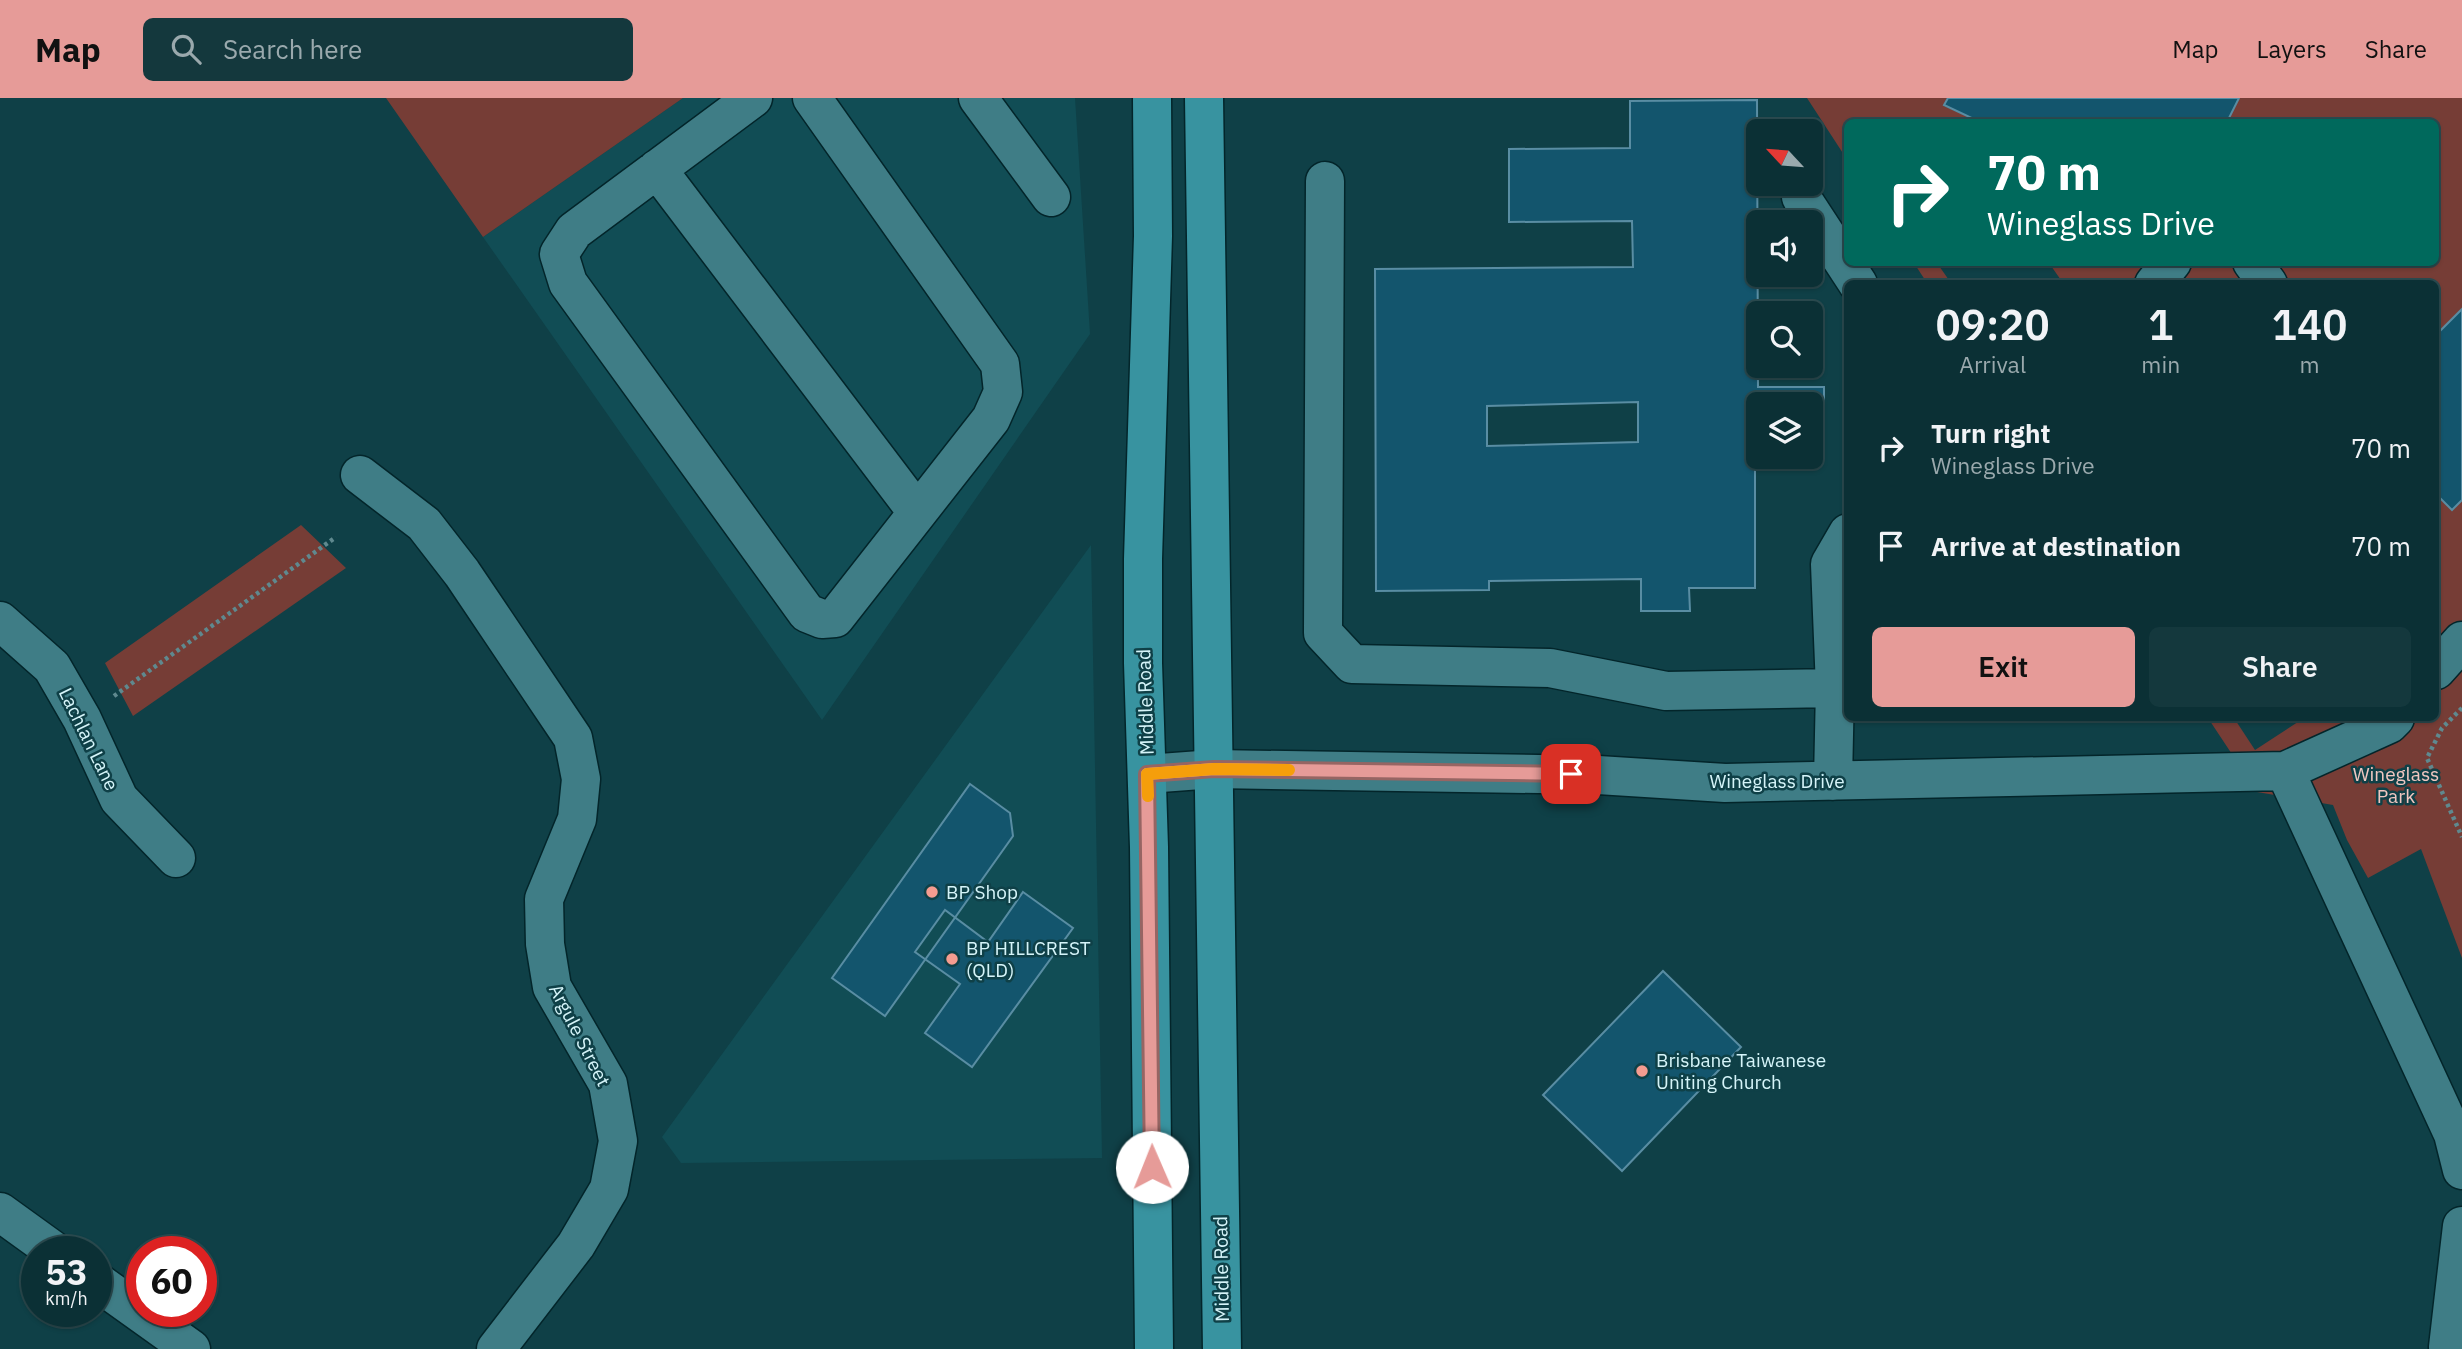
<!DOCTYPE html>
<html lang="en">
<head>
<meta charset="utf-8">
<style>
	body { margin:0; font-family:"IBM Plex Sans",sans-serif; background:#14383d; color:#f1f3f6; height:100vh; display:flex; flex-direction:column; font-size:26px; white-space:nowrap }
	* { box-sizing:border-box; margin:0 }
	p { font-size:23px; color:#9aa9ad }
	.icon { flex:none; width:38px; height:38px; fill:none; stroke:currentColor; stroke-width:2; stroke-linecap:round; stroke-linejoin:round }
	.map { position:relative; flex:1; overflow:hidden }
	.side { position:absolute; left:1844px; top:182px; width:595px; height:441px; display:flex; flex-direction:column; background:#0b3035; border-radius:10px; box-shadow:0 2px 5px #0004,0 0 0 2px #2b4b50 }
	.side>* { flex:none }
	.guide { position:absolute; left:1844px; top:21px; width:595px; height:147px; border-radius:10px; box-shadow:0 2px 5px #0004,0 0 0 2px #2b4b50; background:#00695c; color:#fff; overflow:hidden }
	.needle { width:46px; rotate:296deg }
	.buttons { position:absolute; left:1746px; top:21px; display:grid; gap:14px }
	.buttons a { display:grid; place-items:center; width:77px; height:77px; border-radius:10px; background:#0b3035; box-shadow:0 2px 5px #0004,0 0 0 2px #2b4b50; font-size:35px }
	.speed { position:absolute; left:21px; top:1138px; display:flex; gap:14px; font-size:35px; font-weight:700; text-align:center }
	.speed>* { display:grid; place-content:center; width:91px; height:91px; border-radius:50%; background:#0b3035; box-shadow:0 2px 5px #0004,0 0 0 2px #2b4b50; line-height:1 }
	.speed small { font-size:18px; font-weight:400 }
	.speed .limit { border:10px solid #d22; background:#fff; color:#111 }
	.pin { position:absolute; display:grid; place-items:center; width:60px; height:60px; color:#fff; margin:-30px; border-radius:14px; box-shadow:0 4px 10px #0006 }
	.me { position:absolute; width:77px; margin:-38px; rotate:359deg; stroke-linejoin:round; filter:drop-shadow(0 0 5px #0008) }
	.turn { display:flex; align-items:center; gap:24px; height:147px; padding:0 28px; font-size:32px }
	.turn .icon { width:91px; height:91px; stroke-width:2.5 }
	.turn b { display:block; font-size:49px; line-height:60px }
	.eta { display:flex; justify-content:space-evenly; align-items:center; height:119px; text-align:center }
	.eta b { font-size:42px; font-weight:600; line-height:49px }
	.cta { display:flex; gap:14px; margin-top:auto; padding:14px 28px }
	.cta a { flex:1; height:80px; border-radius:10px; background:#e69b98; color:#111; font-size:28px; font-weight:600; line-height:80px; text-align:center }
	.cta a+a { background:#14383d; color:#f1f3f6 }
	ul { padding:0; list-style:none }
	li { display:flex; align-items:center; gap:21px; height:98px; padding:0 28px }
	li div { flex:1 }
	li b { display:block; font-size:26px }
	li em { font-style:normal }
	header { display:flex; align-items:center; gap:42px; box-sizing:border-box; height:98px; padding:0 35px; background:#e69b98; color:#111 }
	header strong { font-size:33px }
	nav { display:flex; gap:38px; margin-inline-start:auto; font-size:24px }
	.search { width:490px; height:63px; background:#14383d; display:flex; align-items:center; gap:18px; box-sizing:border-box; padding:0 24px; border-radius:10px; color:#9aa9ad; font-size:26px }
	.map>svg:first-child { display:block }
</style>
</head>
<body>
<header>
<strong>Map</strong>
<div class="search"><svg class="icon" aria-label="search" viewBox="0 0 24 24"><circle cx="10" cy="10" r="6"/><path d="M15 15l6 6"/></svg>Search here</div>
<nav><a>Map</a><a>Layers</a><a>Share</a></nav>
</header>
<div class="map">
<svg width="2462" height="1251" viewBox="0 0 2462 1251">
	<rect width="100%" height="100%" fill="#0f4047"/>
	<path fill="#114d55" d="M683,0H1075L1090,236L822,622L483,139Z
		M1091,447L1102,1060L681,1065L662,1039Z"/>
	<path fill="#763d36" d="M386,0H683L483,139Z
		M1807,0H1948L1944,8L1980,24H1848V63Z
		M2239,0H2462V211L2436,237V186L2063,185L2049,165L2436,164V24H2227Z
		M1914,165H1937L1951,185H1927Z
		M2436,396L2452,412L2462,402V860L2421,751L2368,780L2347,742L2333,707L2257,694L2208,620H2234L2255,652L2304,620H2436Z
		M301,427L346,470L133,618L105,565Z"/>
	<path fill="#13556d" stroke="#598da3" stroke-width="2" fill-rule="evenodd" d="M1948,0H2239L2227,24H1980L1944,7Z
		M1757,2L1758,289H1824V359L1755,360V490H1689L1690,513H1641V481L1489,483V492L1376,493L1375,171L1633,169L1632,123L1509,124V51L1630,50V3ZM1638,304V344L1487,348V308ZM1759,306H1811V359H1759Z
		M2462,211V402L2452,412L2436,396V237Z
		M970,686L1010,715L1013,738L885,918L832,880Z
		M1023,794L1073,830L972,969L925,935L960,886L915,854L945,812L988,844Z
		M1663,873L1741,949L1622,1073L1543,997Z"/>
	<g fill="none" stroke-linecap="round" stroke-linejoin="round">
		<g stroke="#03252a" stroke-width="41">
			<path id="minor" d="M753,0L574,133L559,156L568,185L807,515L822,521L835,520L991,321L1003,294L1000,266L812,0
				M978,0L1051,99
				M657,71L917,414
				M1325,83L1323,535L1352,566L1550,570L1666,593L1835,590L1833,683
				M1801,99L1858,186
				M2252,164L2268,186
				M2154,186L2172,164
				M360,377L424,426L462,475L573,640L581,681L577,721L544,801L545,846L552,889L608,986L618,1043L609,1091L576,1147L496,1251
				M0,523L52,569L82,621L119,701L176,760
				M2436,572L2462,543
				M1835,590L1830,466L1848,435
				M2285,673L2453,1036L2462,1072
				M1147,676L1214,671L1598,677L1725,685L2285,673L2389,626L2395,620
				M0,1114L54,1153
				M96,1183L191,1251
				M2448,1249L2462,1128"/>
		</g>
		<g stroke="#03252a" stroke-width="41">
			<path id="major" d="M1152,0L1153,138L1143,461V565L1149,749L1154,1251
				M1204,0L1222,1251"/>
		</g>
		<path stroke="#5f898f" stroke-width="4.5" stroke-dasharray="3.5 3.5" stroke-linecap="butt" d="M114,598L336,439
			M2462,610L2442,630L2427,660L2462,739"/>
		<use href="#minor" stroke="#3f7d86" stroke-width="38"/>
		<use href="#major" stroke="#3893a0" stroke-width="38"/>
	</g>
	<g fill="none" stroke-linecap="round" stroke-linejoin="round">
		<g stroke="#966563" stroke-width="18">
			<path id="route" d="M1152,1069L1147,676L1214,671L1571,676"/>
		</g>
		<use href="#route" stroke="#e69b98" stroke-width="12"/>
		<path stroke="#f59e0b" stroke-width="12" d="M1148,698L1147,676L1214,671L1289,672"/>
	</g>
	<g fill="#f59c90" stroke="#0f4047" stroke-width="2.5">
		<circle cx="932" cy="794" r="7"/>
		<circle cx="952" cy="861" r="7"/>
		<circle cx="1642" cy="973" r="7"/>
	</g>
	<g text-anchor="middle" dominant-baseline="central" stroke-width="5" stroke-linejoin="round" paint-order="stroke">
		<g font-size="19" fill="#d5f4f9" stroke="#0f4047">
			<text transform="translate(1145 604) rotate(-92)">Middle Road</text>
			<text transform="translate(89 641) rotate(64)">Lachlan Lane</text>
			<text x="1777" y="683">Wineglass Drive</text>
			<text transform="translate(580 937) rotate(63)">Argule Street</text>
			<text transform="translate(1221 1171) rotate(-91)">Middle Road</text>
		</g>
		<g font-size="19" fill="#f1c7c1" stroke="#0f4047">
			<text x="2396" y="676">Wineglass<tspan x="2396" dy="22">Park</tspan></text>
		</g>
		<g font-size="19" fill="#d5f4f9" stroke="#0f4047" text-anchor="start">
			<text x="946" y="794">BP Shop</text>
			<text x="966" y="850">BP HILLCREST<tspan x="966" dy="22">(QLD)</tspan></text>
			<text x="1656" y="962">Brisbane Taiwanese<tspan x="1656" dy="22">Uniting Church</tspan></text>
		</g>
	</g>
</svg>
<div class="buttons">
<a><svg class="needle" viewBox="-14 -14 28 28"><path d="M0-13l5 13h-10z" fill="#e53935"/><path d="M0 13l5-13h-10z" fill="#9aa9ad"/></svg></a>
<a><svg class="icon" aria-label="sound" viewBox="0 0 24 24"><path d="M4 9h4l5-4v14l-5-4H4zM17 9q2 3 0 6"/></svg></a>
<a><svg class="icon" aria-label="search" viewBox="0 0 24 24"><circle cx="10" cy="10" r="6"/><path d="M15 15l6 6"/></svg></a>
<a><svg class="icon" aria-label="layers" viewBox="0 0 24 24"><path d="M12 4l9 5-9 5-9-5zM3 14l9 5 9-5"/></svg></a>
</div>
<div class="speed"><div>53<small>km/h</small></div><div class="limit">60</div></div>
<div class="pin" style="left:1571px;top:676px;background:#d93025"><svg class="icon" aria-label="arrive" viewBox="0 0 24 24"><path d="M6 21V4h12l-3 4 3 4H6"/></svg></div>
<svg class="me" style="left:1152px;top:1069px" viewBox="-20 -20 40 40"><circle r="19" fill="#fff"/><path d="M0-13L10 11 0 6-10 11z" fill="#e69b98"/></svg>
<div class="guide">
<div class="turn"><svg class="icon" aria-label="right" viewBox="0 0 24 24"><path d="M7 20v-9h11M14 6l5 5-5 5"/></svg><div><b>70 m</b>Wineglass Drive</div></div>
</div>
<section class="side">
<div class="eta">
<div><b>09:20</b><p>Arrival</p></div>
<div><b>1</b><p>min</p></div>
<div><b>140</b><p>m</p></div>
</div>
<ul>
<li><svg class="icon" aria-label="right" viewBox="0 0 24 24"><path d="M7 20v-9h11M14 6l5 5-5 5"/></svg><div><b>Turn right</b><p>Wineglass Drive</p></div><em>70 m</em></li>
<li><svg class="icon" aria-label="arrive" viewBox="0 0 24 24"><path d="M6 21V4h12l-3 4 3 4H6"/></svg><div><b>Arrive at destination</b></div><em>70 m</em></li>
</ul>
<div class="cta"><a>Exit</a><a>Share</a></div>
</section>
</div>
</body>
</html>
